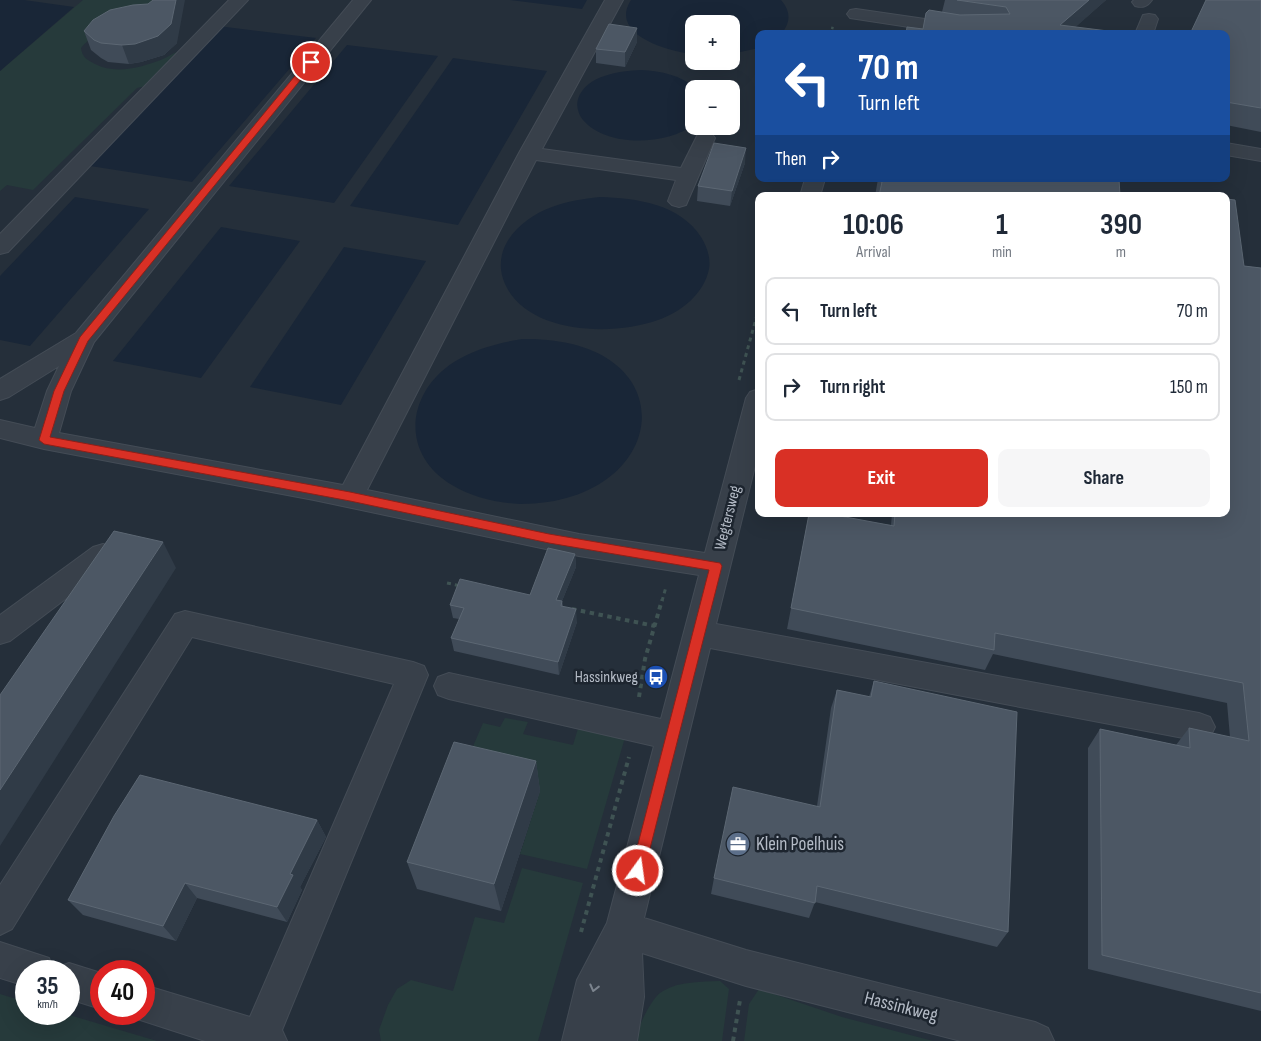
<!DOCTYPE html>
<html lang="en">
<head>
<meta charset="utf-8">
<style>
	body { margin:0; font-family:"Sofia Sans Condensed",sans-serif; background:#f6f6f7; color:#1f2937; height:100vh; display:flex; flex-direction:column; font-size:19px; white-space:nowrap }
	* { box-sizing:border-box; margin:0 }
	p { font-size:16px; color:#747a83 }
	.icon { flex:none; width:28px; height:28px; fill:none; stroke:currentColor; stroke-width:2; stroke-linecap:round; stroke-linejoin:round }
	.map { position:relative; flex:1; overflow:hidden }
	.details { position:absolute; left:755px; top:192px; width:475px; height:325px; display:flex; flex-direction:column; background:#fff; border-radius:10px; box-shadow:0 5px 20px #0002 }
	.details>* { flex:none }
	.top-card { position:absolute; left:755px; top:30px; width:475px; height:152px; border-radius:10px; box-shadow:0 5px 20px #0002; background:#1a4fa0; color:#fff; overflow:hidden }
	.tools { position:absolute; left:685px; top:15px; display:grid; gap:10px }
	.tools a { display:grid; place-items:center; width:55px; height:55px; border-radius:10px; background:#fff; box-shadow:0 5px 20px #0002; font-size:25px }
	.speed { position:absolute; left:15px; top:960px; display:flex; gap:10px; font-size:25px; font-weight:700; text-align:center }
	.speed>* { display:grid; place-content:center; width:65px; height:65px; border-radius:50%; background:#fff; box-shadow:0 5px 20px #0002; line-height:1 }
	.speed small { font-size:12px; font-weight:400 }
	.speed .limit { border:8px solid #d22; background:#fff; color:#111 }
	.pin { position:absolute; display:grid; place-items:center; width:42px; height:42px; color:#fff; margin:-21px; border:2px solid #fff; border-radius:50%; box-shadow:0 1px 5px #0007 }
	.me { position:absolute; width:55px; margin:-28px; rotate:14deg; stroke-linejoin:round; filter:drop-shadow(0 0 4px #0008) }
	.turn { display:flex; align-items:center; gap:18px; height:105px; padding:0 20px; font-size:22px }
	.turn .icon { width:65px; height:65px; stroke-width:2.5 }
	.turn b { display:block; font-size:35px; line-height:42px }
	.then { display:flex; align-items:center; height:48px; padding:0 20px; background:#0003; gap:10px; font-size:19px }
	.eta { display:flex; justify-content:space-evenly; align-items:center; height:85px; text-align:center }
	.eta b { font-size:30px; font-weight:700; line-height:35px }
	.button { display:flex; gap:10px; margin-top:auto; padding:10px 20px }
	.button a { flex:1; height:58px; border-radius:10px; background:#d93025; color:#fff; font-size:20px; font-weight:700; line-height:58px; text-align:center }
	.button a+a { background:#f6f6f7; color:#1f2937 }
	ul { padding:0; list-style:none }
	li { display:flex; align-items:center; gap:15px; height:68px; margin:0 10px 8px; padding:0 10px; border:2px solid #e0e1e3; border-radius:10px }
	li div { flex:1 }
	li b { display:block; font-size:19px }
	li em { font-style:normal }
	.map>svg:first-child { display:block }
</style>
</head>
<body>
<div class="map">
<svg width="1261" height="1041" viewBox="0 0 1261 1041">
	<rect width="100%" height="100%" fill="#252f3a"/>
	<path fill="#263a3b" d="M83,0H173C150,10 95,29 81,48C82,57 87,60 95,64C116,75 143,67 163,59C170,56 173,52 180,52L146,86L137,88L33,190L7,185L0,191V71Z
		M505,718L528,722L523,734L573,745L579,725L626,734L587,869L520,854L540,791L462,772L483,723L500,727Z
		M522,868L583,883L538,1041H381L379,1030L388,1005L397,989L411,980L453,991L475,917L504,923Z
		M720,981L729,989L722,1041H633C639,1028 650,998 663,991C680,981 701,982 720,981Z
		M759,989L842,1017L933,1041H744L749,1004Z
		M0,994L26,1002V1014H66L157,1041H0Z"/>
	<path fill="#192637" d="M0,0H24L74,7L0,71Z
		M510,0H587L582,9Z
		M631,0H781C791,11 791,23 781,34H759V48L731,54V24H694V54C670,52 608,35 631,0Z
		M218,26L316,38L192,182L84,165Z
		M347,45L438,56L334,203L229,186Z
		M453,58L547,71L458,225L350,206Z
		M641,70C662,71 680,75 697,89H694V125C666,145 607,148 583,120C578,114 576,106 578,99C586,75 620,71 641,70Z
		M75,197L149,209L30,346L0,340V276Z
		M600,197C636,198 680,204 701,237C707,247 711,258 709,269C704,294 681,312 658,320C614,336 528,335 505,284C489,248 521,218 552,207C567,201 583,199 600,197Z
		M221,227L300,241L201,378L113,361Z
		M344,247L426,261L341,405L250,387Z
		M522,339C691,336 673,504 520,504C496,503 472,497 452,485C400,454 406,393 454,362C475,349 498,343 522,339Z"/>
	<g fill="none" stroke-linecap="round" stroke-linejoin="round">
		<g stroke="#444c56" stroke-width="2">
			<path id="minor" d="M229,0H248L8,252L0,254V234Z
				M353,0H371L94,342L71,391L59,433L343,485L519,153L605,0H623L542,149L681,168L698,134L705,132L712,134L715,138L686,205L679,207L672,205L668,201L676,180L536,160L367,490L579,534L705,553L746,398L750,392L759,389V450L716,624L1199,713L1210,717L1215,727L1210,737L1199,741L710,648L644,918L746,950L1035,1022L1048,1028L1054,1041H961L746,986L642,953L644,997L637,1041H562L577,980L607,923L654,746L449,699L438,695L434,686L438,677L449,673L661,719L699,575L579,556L314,500L44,449L0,438V420L35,428L47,391L59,366L9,397L0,400V379L76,333Z
				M1134,0H1152C1147,7 1143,8 1135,6L1132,2Z
				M856,9L994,29L1000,30L1003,34H955L850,18L847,14L850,10Z
				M1149,14L1155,15L1158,19L1153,34H1135L1143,15Z
				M1226,143L1261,149V161L1226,155Z
				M805,179H825L820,196H800Z
				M103,544L113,547L117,555L113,563L10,641L0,644V615L93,547Z
				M185,611L413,662L424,666L428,675L282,1030L287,1041H205L131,1017L130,1014H144V985L250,1017L394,684L192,637L12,929L0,935V885L175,614Z
				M0,942L49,958L54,971H26V986L0,978Z
				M69,963L101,973V1009L69,999V971H55L56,968Z"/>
		</g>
		<path stroke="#3f5353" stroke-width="2.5" stroke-dasharray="2.5 2.5" stroke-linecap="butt" d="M831,34L833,25"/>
		<path stroke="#3f5353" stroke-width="3" stroke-dasharray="4 4" stroke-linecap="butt" d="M739,380L759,308
			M447,583L461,586
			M662,601L666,587"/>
		<path stroke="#3f5353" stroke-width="4" stroke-dasharray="4.5 4.5" stroke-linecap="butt" d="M572,609L655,626
			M639,697L645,659L662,600
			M581,932L629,757
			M733,1041L740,1000"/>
		<use href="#minor" fill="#38404a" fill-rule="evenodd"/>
	</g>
	<path fill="#404b58" d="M945,0H1106L1075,27L923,29L942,12Z
		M1261,0V132L1226,125V34Z
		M637,28V42L625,67L596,63V49Z
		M84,31L177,43L164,55L141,62L129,64L108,62L101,58L91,50Z
		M745,163L730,206L697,201L698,186Z
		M878,179L1120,196H875Z
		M1244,266L1261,268V1011L1088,969V748L1100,729L1176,745L1189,728L1230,737L1227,703L993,654L985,670L787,629L809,514L891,525L892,514H1226Z
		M575,554L576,567L562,601L563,606L577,622L559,675L454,651L451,638L459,619L453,618L450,605L530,595Z
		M874,681L1008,932L997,947L815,902L809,918L711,894L714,878L817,806L831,708L837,690L869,697Z
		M536,761L540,791L501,911L417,889L407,862Z
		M317,820L326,837L300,887L302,890L287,922L197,898L176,941L83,915L68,900Z"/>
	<path fill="#303b47" d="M176,0H185L177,43L164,55L141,62L129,64L122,45Z
		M1089,0H1106L1068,34L1060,25Z
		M637,28V42L625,67V52Z
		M746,148L745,163L730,206L732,191Z
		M163,542L176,568L0,846V790Z
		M575,554L576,567L557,613L556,600Z
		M576,609L577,622L559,675L558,662Z
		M536,761L540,791L501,911L494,884Z
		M317,820L326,837L300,887L302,890L287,922L277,907L290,874Z
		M185,883L197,898L176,941L163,926Z"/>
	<path fill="#4c5764" stroke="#5c6773" d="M153,0H176L171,24L158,36L135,44L122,45L101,43L94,40L84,31L93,20L110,10L133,5L148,4Z
		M957,0H1089L1060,25L1132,34H906L907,27L923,29L926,13L929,10L960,15L1010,14L1006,7Z
		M1206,0H1261V108L1226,102V34H1190Z
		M609,24L637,28L625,52L596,49Z
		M714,143L746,148L732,191L698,186Z
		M878,179H1119L1120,196H879L882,182L878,181Z
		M1190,194L1205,196H1190Z
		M1226,199L1235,200L1244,266L1261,268V993L1102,955L1100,729L1190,748L1189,728L1249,741L1243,683L995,633L994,650L791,608L809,514H829L894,526L895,514H1226Z
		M114,531L163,542L0,790V695Z
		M548,548L575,554L556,600L562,601L561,606L576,609L558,662L451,638L464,608L450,605L460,579L530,595Z
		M874,681L1017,712L1008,932L817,886L815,903L714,878L733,787L820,807L837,690L871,697Z
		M454,742L536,761L494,884L407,862Z
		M140,775L317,820L290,874L293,875L277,907L185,883L163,926L68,900L114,816Z"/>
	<defs><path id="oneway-chevron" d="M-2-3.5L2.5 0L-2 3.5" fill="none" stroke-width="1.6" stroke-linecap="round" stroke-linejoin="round" transform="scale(1.25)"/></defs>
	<use stroke="#7c848e" href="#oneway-chevron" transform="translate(594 988) rotate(104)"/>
	<path fill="#d93025" stroke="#8d1f18" d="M308,60L315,62L88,341L64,391L50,437L350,492L549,534L720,563L722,566L643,876L638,878L633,876L631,871L709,570L549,543L350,501L44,444L39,440L54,391L80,337Z"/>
	<defs>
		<g id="bus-disc" transform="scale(1.25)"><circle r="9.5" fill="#1a4fb4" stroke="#1d252f"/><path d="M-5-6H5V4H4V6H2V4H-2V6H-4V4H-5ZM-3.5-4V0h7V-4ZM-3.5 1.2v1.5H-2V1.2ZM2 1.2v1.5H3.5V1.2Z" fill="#fff"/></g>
		<g id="office-disc" transform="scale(1.25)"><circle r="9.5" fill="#5c6f8a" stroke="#1d252f"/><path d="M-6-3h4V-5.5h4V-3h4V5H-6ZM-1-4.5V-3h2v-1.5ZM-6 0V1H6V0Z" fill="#fff"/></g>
	</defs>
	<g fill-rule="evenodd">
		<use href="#bus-disc" x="656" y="677"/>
		<use href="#office-disc" x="738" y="844"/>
	</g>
	<g text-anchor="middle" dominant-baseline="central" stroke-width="5" stroke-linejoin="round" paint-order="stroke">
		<g font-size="16" fill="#b4bbc6" stroke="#1d252f">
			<text transform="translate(728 518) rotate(-76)">Wegtersweg</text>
		</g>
		<g font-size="16" fill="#b4bbc6" stroke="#1d252f" text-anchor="end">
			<text x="638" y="677">Hassinkweg</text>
		</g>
		<g font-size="19" fill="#b4bbc6" stroke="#1d252f" text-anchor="start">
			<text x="756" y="844">Klein Poelhuis</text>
		</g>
		<g font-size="19" fill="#b4bbc6" stroke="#1d252f">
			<text transform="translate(901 1007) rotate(14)">Hassinkweg</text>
		</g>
	</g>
</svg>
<div class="tools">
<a>+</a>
<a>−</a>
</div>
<div class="speed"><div>35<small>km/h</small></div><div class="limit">40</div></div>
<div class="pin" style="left:311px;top:62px;background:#d93025"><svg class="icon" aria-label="arrive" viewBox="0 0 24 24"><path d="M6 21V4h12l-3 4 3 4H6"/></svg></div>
<svg class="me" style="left:638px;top:871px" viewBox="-20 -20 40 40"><circle r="17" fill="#d93025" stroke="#fff" stroke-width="3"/><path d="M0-11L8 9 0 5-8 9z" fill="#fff"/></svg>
<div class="top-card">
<div class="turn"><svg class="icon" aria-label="left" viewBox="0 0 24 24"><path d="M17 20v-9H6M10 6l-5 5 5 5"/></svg><div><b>70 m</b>Turn left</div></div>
<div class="then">Then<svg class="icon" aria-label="right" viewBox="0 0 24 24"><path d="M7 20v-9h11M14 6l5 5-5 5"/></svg></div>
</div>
<section class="details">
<div class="eta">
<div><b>10:06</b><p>Arrival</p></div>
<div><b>1</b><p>min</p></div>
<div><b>390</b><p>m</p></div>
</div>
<ul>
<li><svg class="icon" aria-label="left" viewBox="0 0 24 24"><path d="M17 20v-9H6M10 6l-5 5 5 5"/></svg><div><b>Turn left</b></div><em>70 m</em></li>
<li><svg class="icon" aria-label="right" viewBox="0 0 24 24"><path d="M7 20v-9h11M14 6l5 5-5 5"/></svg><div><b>Turn right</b></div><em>150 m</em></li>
</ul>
<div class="button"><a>Exit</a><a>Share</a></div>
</section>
</div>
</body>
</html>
